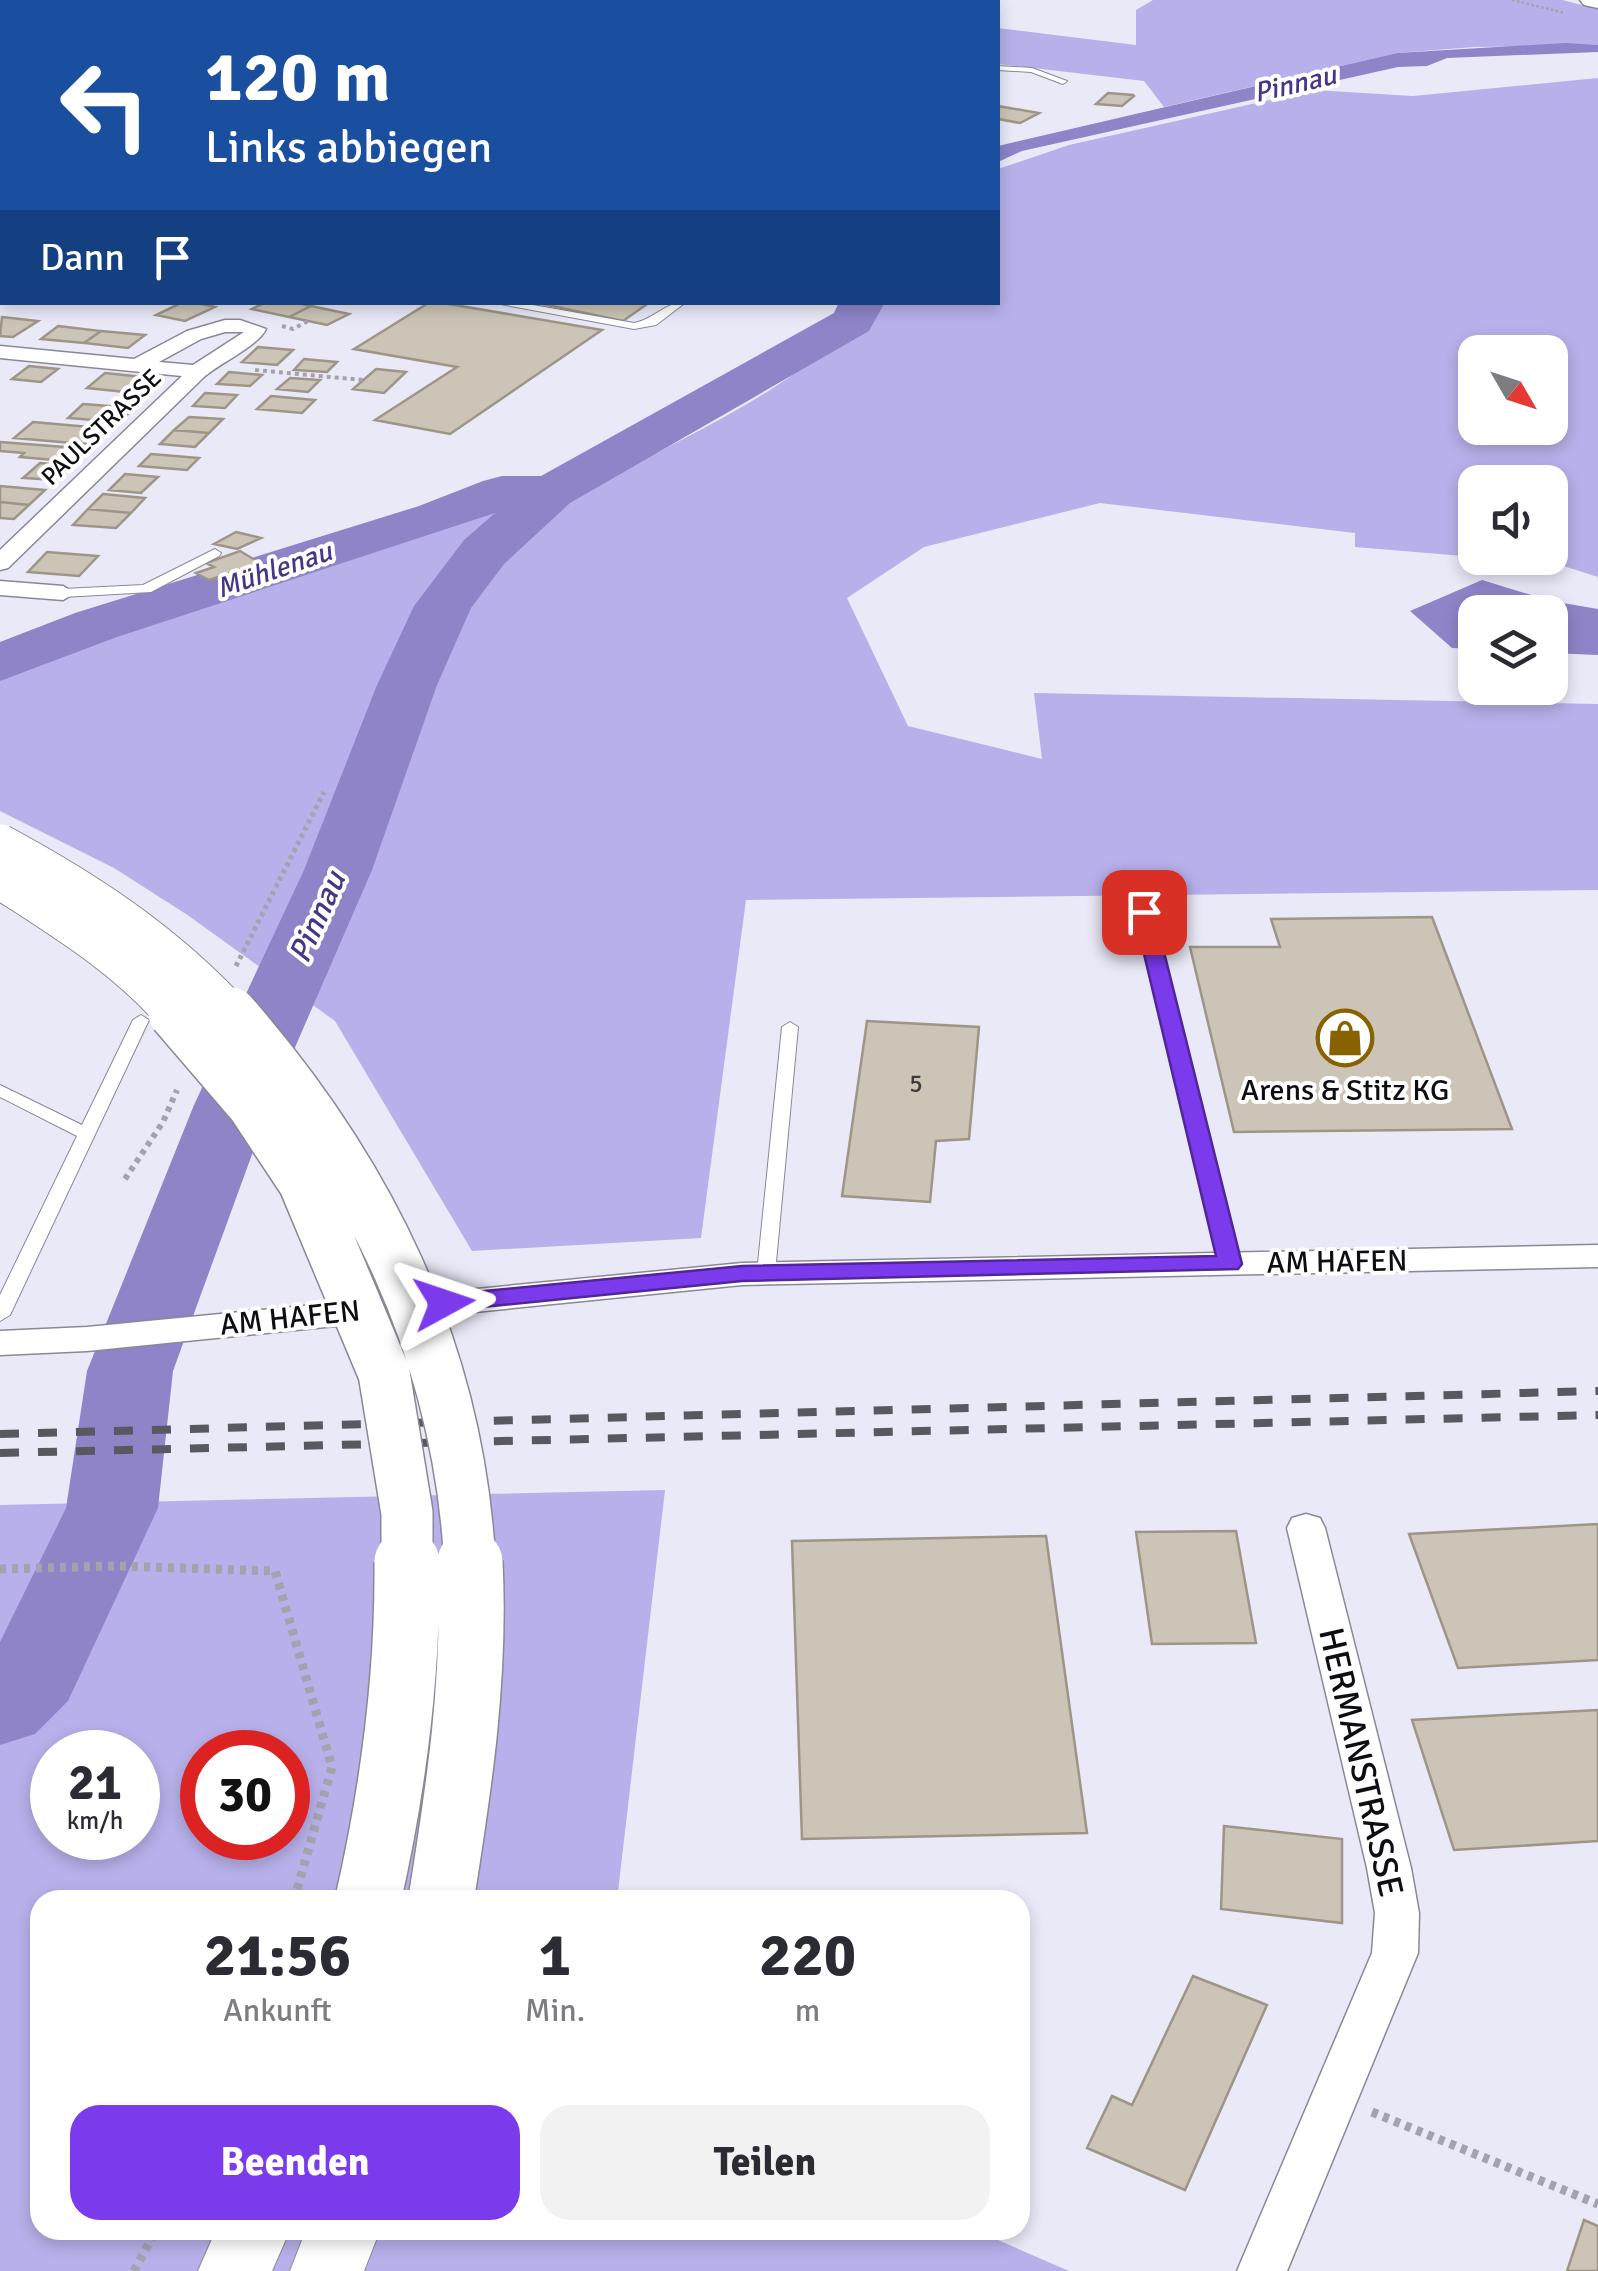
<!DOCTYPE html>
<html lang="de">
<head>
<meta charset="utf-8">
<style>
	body { margin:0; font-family:Signika,sans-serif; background:#f2f2f3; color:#2b2b33; height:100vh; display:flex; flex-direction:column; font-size:38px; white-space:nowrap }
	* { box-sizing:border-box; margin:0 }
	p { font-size:32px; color:#7c7c81 }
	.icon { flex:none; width:55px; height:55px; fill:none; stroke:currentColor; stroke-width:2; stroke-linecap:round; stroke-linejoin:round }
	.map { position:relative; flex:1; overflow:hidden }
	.side { position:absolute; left:30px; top:1890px; width:1000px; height:350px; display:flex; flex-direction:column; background:#fff; border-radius:30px; box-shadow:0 5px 15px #0003 }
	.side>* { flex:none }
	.hud { position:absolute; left:0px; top:0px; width:1000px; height:305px; box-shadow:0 5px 15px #0003; background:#1a4fa0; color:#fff; overflow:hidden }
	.needle { width:65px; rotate:129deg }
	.buttons { position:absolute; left:1458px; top:335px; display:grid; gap:20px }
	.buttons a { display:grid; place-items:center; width:110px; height:110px; border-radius:20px; background:#fff; box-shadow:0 5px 15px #0003; font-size:50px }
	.speed { position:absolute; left:30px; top:1730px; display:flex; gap:20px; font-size:50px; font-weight:700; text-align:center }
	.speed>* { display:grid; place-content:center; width:130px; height:130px; border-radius:50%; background:#fff; box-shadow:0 5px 15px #0003; line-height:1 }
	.speed small { font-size:25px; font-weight:400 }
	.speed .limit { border:15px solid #d22; background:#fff; color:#111 }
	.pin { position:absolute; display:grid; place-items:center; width:85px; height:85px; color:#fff; margin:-42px; border-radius:20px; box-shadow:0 5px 15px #0006 }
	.me { position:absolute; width:110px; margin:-55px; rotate:85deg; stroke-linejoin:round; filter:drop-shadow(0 0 8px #0008) }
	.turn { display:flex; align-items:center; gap:35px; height:210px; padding:0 40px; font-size:45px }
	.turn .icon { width:130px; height:130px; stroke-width:2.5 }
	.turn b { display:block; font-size:70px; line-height:85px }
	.then { display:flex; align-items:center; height:95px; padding:0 40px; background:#0003; gap:20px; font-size:38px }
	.eta { display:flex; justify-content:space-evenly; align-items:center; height:170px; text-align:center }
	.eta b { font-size:60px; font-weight:700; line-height:70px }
	.action { display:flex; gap:20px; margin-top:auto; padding:20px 40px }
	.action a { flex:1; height:115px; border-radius:30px; background:#7c3aed; color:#fff; font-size:40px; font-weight:700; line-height:115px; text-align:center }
	.action a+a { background:#f2f2f3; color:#2b2b33 }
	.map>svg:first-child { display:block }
</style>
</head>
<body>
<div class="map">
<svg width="1598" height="2271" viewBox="0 0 1598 2271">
	<rect width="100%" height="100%" fill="#eae9f8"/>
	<path fill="#b8b0ea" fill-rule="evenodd" d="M1153,0H1562L1598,9V45L1474,47L1397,53L1164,107L1144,81L998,64V28L1136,45V10Z
		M1598,78V577L1554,563L1481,558H1550V482H1475V557L1355,547V533L1100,503L924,547L847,598L908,726L1042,759L1034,693L1598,704V890L746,900L701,1238L472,1251L335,1021L186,914L114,868L0,811V663L96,625L438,517L502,492H551L484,552L448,602C487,570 525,533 566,505C661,442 802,395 870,303L998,302V169L1069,145L1314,90L1413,96ZM1475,352H1550V428H1475Z
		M665,1490L617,1900H40V2230H975L1069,2271H0V1505ZM52,1752H138V1838H52ZM202,1752H288V1838H202Z"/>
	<path fill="#8f84c8" d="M1566,43L1598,45V52L1447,58L1427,66L1398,67L1022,151L998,162V146L1397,53Z
		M1482,580L1551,601L1598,609V655L1550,653V612H1475V649L1452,648L1410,611Z"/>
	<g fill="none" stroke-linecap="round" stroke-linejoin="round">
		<path fill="#8f84c8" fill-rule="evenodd" d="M839,302H885L869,331L570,503L504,564L471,608L437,685L372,870L270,1105L173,1371L158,1508L68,1701L35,1734L0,1745V1642L66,1508L87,1371L194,1105L304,870L377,685L414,606L464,540L495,513L117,637L0,681V642L75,613L419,506L483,481L502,476H541L834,313Z"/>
	</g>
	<path fill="#ccc4b6" stroke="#9d9588" stroke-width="2.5" d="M1108,93L1133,95L1134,96L1122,106L1096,104Z
		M998,106L1039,113L1020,123L998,119Z
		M183,302H193L215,307L185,321L156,315Z
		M266,302H293L311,306L289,317L252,309Z
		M430,302H437L602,330L450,434L375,420L457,367L354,349Z
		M533,302H650L623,321Z
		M311,306L349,314L327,325L289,317Z
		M2,317L38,321L13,337L0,336Z
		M58,326L101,331L84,343L41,339Z
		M101,331L145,335L128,348L84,343Z
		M258,347L293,350L277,365L242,362Z
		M304,359L337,362L327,372L294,370Z
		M29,366L58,369L41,382L12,379Z
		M376,369L406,372L384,393L353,389Z
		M229,372L262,375L250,386L217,384Z
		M105,373L153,378L135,393L87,388Z
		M290,378L320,380L308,392L277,389Z
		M205,393L237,395L225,408L193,406Z
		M271,396L315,400L302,413L257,409Z
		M83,404L135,408L119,422L68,418Z
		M189,417L223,419L209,433L174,430Z
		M33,422L112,429L95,445L14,438Z
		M174,430L209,433L195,447L160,444Z
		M0,442L91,449L77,462L20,457L24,453L0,451Z
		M151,454L199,458L187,470L139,466Z
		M40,463L72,466L56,480L23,478Z
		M125,474L158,477L141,493L109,490Z
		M0,486L45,490L29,505L0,502Z
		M103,494L145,498L131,513L88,509Z
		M0,502L29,505L14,519L0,518Z
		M88,509L131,513L116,528L73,525Z
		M236,532L261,538L237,549L214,544Z
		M240,551L260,563L209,580L196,573L214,567L206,563Z
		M47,552L98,556L79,576L28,572Z
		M1432,917L1512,1129L1234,1132L1190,947H1280L1271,919Z
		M867,1021L979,1027L969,1139L936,1141L930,1202L842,1196Z
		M1598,1524V1660L1458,1668L1409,1534Z
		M1236,1531L1256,1643L1152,1644L1136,1532Z
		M1046,1536L1087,1833L802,1839L792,1541Z
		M1598,1710V1841L1454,1850L1412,1720Z
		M1224,1826L1342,1839V1923L1221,1909Z
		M1193,1976L1267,2005L1185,2190L1087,2148L1112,2096L1132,2105Z
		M1584,2220L1598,2226V2271H1567Z"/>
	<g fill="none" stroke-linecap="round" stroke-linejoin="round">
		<g stroke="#898896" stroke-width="2">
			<path id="service" d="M998,66L1032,68L1067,81L1063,84L1031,72L998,70Z
				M0,139H2V145H0Z
				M0,187L2,188V194L0,193Z
				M0,244H2V250H0Z
				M490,302H516L634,323C655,319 665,302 686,302L656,325L634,329Z
				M215,549L221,553L219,556L151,592L63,597L57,593L63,589L143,585Z
				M1144,907L1152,912L1239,1264L1230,1270L1221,1264L1136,912Z
				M141,1015L149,1020L10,1315L0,1321V1295L77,1136L0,1097V1085L82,1125L133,1020Z
				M790,1022L798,1027L775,1273L766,1279L757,1273L782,1027Z"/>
		</g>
		<g stroke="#898896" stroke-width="3">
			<path id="minor" d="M0,64L2,65V75L0,74Z
				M225,320H240L266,329C259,345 221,363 205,376L8,568L0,570V550L182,376L0,358V346L134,359L187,331ZM225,332H244L193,365L159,362L201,339Z
				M0,581L63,586L75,593L63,600L0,595Z
				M1598,1245V1267L742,1285L87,1351L0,1355V1331L87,1327L742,1263Z
				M1306,1514L1320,1518L1325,1528L1411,1868L1419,1913L1418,1953L1287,2271H1237L1372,1953L1375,1913L1367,1868L1287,1528L1292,1518Z"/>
		</g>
		<g stroke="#898896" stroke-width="2">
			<path id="secondary" d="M216,2230H290L272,2271H198Z
				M306,2230H380L364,2271H290Z"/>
		</g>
		<g stroke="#898896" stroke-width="3">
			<path id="primary" d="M1580,0H1598V8L1584,5Z"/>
		</g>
		<path stroke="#a3a2ae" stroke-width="2.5" stroke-dasharray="2.5 2.5" stroke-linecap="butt" d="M1512,0L1565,13"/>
		<path stroke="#a3a2ae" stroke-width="4" stroke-dasharray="4 4" stroke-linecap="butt" d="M282,326L293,329L308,321
			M255,370L363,380"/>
		<path stroke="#a3a2ae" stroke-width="5" stroke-dasharray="4 4" stroke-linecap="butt" d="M236,966L324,792"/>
		<path stroke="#a3a2ae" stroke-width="6" stroke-dasharray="5 5" stroke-linecap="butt" d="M125,1179L163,1122L177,1090"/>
		<path stroke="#a3a2ae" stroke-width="9" stroke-dasharray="6 6" stroke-linecap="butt" d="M0,1569L116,1566L275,1571L332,1767L294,1900
			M1372,2112L1598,2204
			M134,2271L156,2230"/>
		<use href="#service" fill="#fff" fill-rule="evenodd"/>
		<use href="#minor" fill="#fff" fill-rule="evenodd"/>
		<use href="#secondary" fill="#fff" fill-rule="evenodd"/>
		<use href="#primary" fill="#fff" fill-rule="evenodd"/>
		<path stroke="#585860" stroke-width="8" stroke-dasharray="19 19" stroke-linecap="butt" d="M0,1434L1598,1391
			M0,1453L1598,1415"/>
		<g stroke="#898896" stroke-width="41" stroke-linecap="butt">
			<path id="secondary-bridge-far2" d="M0,844C87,891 165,942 233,1016
				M0,879C63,920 127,958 176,1016"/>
		</g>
		<g stroke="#898896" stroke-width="54" stroke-linecap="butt">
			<path id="secondary-bridge-far1" d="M174,1013L253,1105L304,1182L384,1373L407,1513V1565
				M231,1013C370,1172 459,1352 470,1565"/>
		</g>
		<g stroke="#898896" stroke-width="68" stroke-linecap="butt">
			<path id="secondary-bridge" d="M368,1900C393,1790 408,1675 407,1562
				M441,1900C459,1788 476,1676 470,1562"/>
		</g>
		<use href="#secondary-bridge-far2" stroke="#fff" stroke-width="39"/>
		<use href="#secondary-bridge-far1" stroke="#fff" stroke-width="51"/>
		<use href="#secondary-bridge" stroke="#fff" stroke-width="65"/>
	</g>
	<path fill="#7c3aed" stroke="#51269a" stroke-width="2.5" d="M1144,906L1154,912L1242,1264L1238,1269L742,1281L444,1311L432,1303L444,1295L742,1266L1216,1256L1134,912Z"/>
	<defs>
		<g id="shop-ring" transform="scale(2.875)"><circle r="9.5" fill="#fff" stroke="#886200" stroke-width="1.5"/><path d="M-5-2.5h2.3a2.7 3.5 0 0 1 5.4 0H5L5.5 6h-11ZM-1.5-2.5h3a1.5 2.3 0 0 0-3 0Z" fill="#886200"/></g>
	</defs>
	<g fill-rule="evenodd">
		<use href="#shop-ring" x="1345" y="1038"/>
	</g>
	<g text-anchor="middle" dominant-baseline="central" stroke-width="8" stroke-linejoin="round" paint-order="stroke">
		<g font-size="25" fill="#0d0d12" stroke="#fff">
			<text transform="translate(101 427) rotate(-44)">PAULSTRASSE</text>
		</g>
		<g font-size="25" fill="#3d3b3b">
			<text x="916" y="1083">5</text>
		</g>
		<g font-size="28" font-style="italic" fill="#493586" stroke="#fff">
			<text transform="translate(1295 84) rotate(-13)">Pinnau</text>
			<text transform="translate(274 570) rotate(-19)">Mühlenau</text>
		</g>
		<g font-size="30" fill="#0d0d12" stroke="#fff">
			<text x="1345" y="1090">Arens &amp; Stitz KG</text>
		</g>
		<g font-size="30" fill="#0d0d12" stroke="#fff">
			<text transform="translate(1337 1262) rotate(-1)">AM HAFEN</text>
			<text transform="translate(290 1318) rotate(-6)">AM HAFEN</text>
		</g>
		<g font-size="32" font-style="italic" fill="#493586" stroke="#fff">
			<text transform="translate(317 917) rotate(-66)">Pinnau</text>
		</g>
		<g font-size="35" fill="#0d0d12" stroke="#fff">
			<text transform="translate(1361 1762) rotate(77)">HERMANSTRASSE</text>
		</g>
	</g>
</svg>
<div class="buttons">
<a><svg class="needle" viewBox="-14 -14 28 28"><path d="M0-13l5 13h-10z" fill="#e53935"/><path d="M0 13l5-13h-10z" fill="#7c7c81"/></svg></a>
<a><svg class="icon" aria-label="sound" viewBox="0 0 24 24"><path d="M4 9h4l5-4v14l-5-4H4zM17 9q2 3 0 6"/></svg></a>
<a><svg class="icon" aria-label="layers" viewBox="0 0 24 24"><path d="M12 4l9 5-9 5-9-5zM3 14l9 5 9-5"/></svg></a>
</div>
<div class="speed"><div>21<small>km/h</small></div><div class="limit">30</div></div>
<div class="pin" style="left:1144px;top:912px;background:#d93025"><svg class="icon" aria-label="arrive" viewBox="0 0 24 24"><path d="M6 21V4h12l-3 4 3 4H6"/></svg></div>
<svg class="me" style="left:444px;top:1303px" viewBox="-20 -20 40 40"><path d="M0-17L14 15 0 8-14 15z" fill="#7c3aed" stroke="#fff" stroke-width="4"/></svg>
<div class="hud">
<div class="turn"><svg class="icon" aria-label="left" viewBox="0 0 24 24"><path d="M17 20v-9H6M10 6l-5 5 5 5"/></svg><div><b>120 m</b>Links abbiegen</div></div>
<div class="then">Dann<svg class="icon" aria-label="arrive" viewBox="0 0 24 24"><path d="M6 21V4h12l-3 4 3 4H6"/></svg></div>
</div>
<section class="side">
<div class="eta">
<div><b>21:56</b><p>Ankunft</p></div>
<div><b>1</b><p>Min.</p></div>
<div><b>220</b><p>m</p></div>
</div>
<div class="action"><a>Beenden</a><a>Teilen</a></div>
</section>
</div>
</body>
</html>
